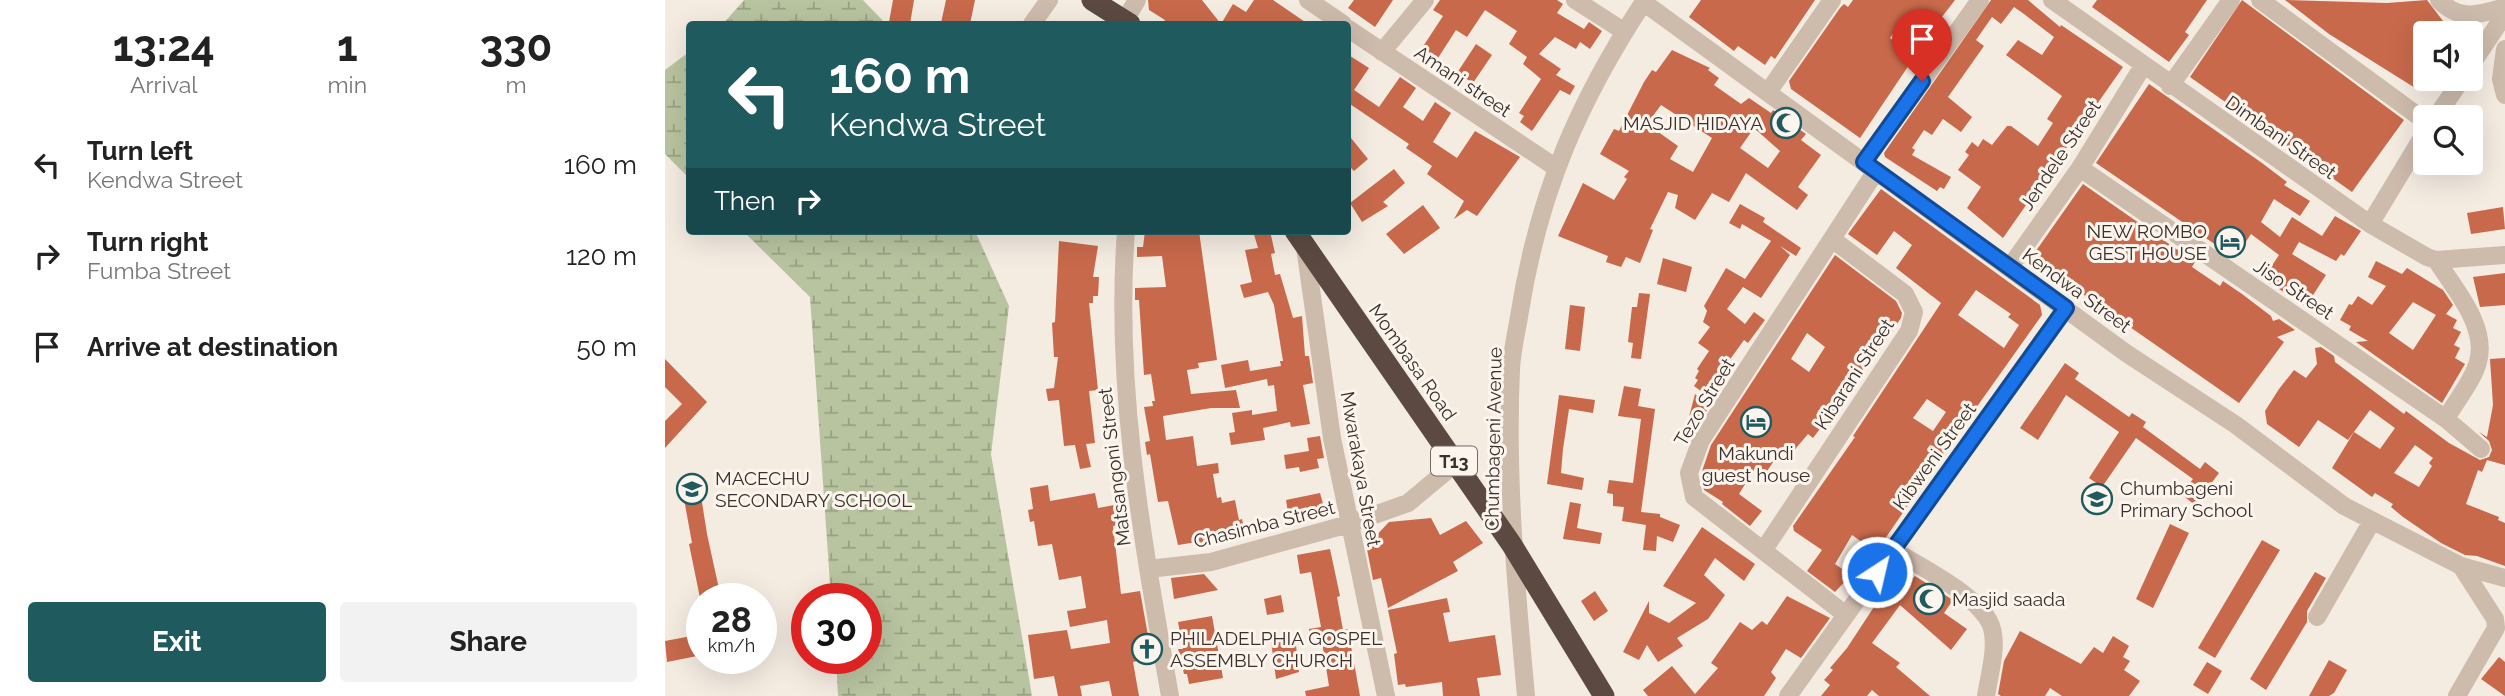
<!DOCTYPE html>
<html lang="en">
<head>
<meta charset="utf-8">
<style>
	body { margin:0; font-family:Raleway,sans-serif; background:#f2f2f2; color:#222; height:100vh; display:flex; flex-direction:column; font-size:26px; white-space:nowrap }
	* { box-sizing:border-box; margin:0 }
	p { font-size:23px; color:#767676 }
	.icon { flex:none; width:38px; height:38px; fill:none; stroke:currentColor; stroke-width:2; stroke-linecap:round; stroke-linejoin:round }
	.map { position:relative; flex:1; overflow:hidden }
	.side { display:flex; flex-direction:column; background:#fff; width:665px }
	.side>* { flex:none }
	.guide { position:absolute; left:21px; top:21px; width:665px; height:214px; border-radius:7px; box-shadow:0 7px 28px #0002; background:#1f5a5e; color:#fff; overflow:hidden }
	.controls { position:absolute; left:1748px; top:21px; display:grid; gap:14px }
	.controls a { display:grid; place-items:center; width:70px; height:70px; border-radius:7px; background:#fff; box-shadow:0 7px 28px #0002; font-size:35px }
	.speed { position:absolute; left:21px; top:583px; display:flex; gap:14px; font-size:35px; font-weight:700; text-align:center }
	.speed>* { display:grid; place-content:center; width:91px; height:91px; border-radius:50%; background:#fff; box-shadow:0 7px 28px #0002; line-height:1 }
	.speed small { font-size:18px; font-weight:400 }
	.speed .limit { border:10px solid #d22; background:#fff; color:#111 }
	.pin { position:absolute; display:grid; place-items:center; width:60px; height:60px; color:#fff; margin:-72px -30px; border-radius:50% 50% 50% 0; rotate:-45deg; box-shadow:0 0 7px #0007 }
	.pin .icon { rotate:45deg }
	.me { position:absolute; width:77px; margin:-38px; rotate:35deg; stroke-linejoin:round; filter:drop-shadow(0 0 5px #0008) }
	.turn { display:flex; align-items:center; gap:24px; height:147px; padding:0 28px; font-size:32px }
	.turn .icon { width:91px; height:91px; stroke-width:2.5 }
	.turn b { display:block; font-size:49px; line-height:60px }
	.then { display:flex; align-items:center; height:66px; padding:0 28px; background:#0003; gap:14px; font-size:26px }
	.eta { display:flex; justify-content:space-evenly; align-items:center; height:119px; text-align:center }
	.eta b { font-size:42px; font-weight:700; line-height:49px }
	.button { display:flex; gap:14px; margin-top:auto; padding:14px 28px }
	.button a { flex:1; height:80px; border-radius:7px; background:#1f5a5e; color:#fff; font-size:28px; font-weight:700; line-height:80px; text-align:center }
	.button a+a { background:#f2f2f2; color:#222 }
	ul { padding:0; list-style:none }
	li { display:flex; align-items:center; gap:21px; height:91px; padding:0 28px }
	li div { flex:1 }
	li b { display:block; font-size:26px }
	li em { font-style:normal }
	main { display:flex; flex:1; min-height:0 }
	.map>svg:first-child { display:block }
</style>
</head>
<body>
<main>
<section class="side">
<div class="eta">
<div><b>13:24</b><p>Arrival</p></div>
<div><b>1</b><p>min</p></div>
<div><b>330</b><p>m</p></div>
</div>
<ul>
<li><svg class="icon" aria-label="left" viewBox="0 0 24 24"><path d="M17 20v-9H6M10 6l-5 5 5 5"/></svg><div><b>Turn left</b><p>Kendwa Street</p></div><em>160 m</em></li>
<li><svg class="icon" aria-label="right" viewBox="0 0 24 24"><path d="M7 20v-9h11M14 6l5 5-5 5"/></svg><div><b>Turn right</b><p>Fumba Street</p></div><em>120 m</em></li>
<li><svg class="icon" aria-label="arrive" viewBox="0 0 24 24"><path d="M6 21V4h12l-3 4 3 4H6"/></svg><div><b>Arrive at destination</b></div><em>50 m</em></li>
</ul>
<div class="button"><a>Exit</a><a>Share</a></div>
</section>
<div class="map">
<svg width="1840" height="696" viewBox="0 0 1840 696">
	<defs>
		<pattern id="wetland-marsh" width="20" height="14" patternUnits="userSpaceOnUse" patternTransform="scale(1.75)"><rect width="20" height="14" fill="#b8c4a0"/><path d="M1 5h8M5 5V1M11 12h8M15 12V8" fill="none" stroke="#97a083"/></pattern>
	</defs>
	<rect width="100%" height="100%" fill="#f4ebe1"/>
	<path fill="url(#wetland-marsh)" d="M79,0H198L221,24H58Z
		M24,52V178L0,154V70Z
		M78,231H310L344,306L326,454L367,696H173L171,658H201V598H166L145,297Z"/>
	<path fill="#c8694b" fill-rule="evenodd" d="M228,0H249L245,24L224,22Z
		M281,0H310L305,24L276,23Z
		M483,0H537L556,24L568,4L581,12L589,0H608L643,24H497L500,20L484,10Z
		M689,0H728L710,27L683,8Z
		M775,0H892L898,4L892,13L919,29L924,22L937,31L925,49L915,42L911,49L890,37L874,54L896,69L891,75L910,86L905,95L895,90L867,131L855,122L859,116L854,113L876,79L858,64L862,57L844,44L852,31L820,10L802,37L791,30L773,58L757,48L778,16L768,10Z
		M1036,0H1150L1110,59L1106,56L1100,65L1073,46L1069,51L1024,17Z
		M1188,0H1290L1270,26L1250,10L1244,18L1240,16L1225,38L1250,56L1195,138L1126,89L1124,81L1175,8L1179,4L1183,7Z
		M1326,0H1363L1395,27L1396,25L1458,67L1338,238L1302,208L1316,187L1293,170L1304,155L1300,152L1307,142L1313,147L1318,139L1327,145L1342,126H1346L1373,146L1388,123L1382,119L1397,96L1341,55L1353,40L1377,55L1389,37L1359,14L1349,7L1336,24L1327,17L1311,40L1319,46L1283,97L1307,117L1296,132L1278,119L1267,135L1259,130L1247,148L1250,150L1247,155L1286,177L1279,189L1275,187L1272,191L1220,157L1219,153Z
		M1432,0H1542L1520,32L1524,35L1504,62L1427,7Z
		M1577,0L1739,120L1687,192L1525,77Z
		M1620,0L1722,3L1762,0L1778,21L1785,22L1795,33H1760V84L1755,91L1664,34Z
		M811,44L827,55L808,83L792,73Z
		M1007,50L1045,68L1043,70L1054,78L1049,85L1076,104L1084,98L1106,113L1108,110L1141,134L1136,140L1156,155L1133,187L1143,195L1132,210L1081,173L1064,202L1047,193L1030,220L1010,208L1013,195L1003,192L985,229L988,230L975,263L961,257L956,267L941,262L943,256L893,236L918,183L949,200L962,179L959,177L964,171L935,154L949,129L954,131L979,82L987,70L991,72ZM996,105L1047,138L1028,172L1005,159L1013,146L982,124ZM1089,128L1115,151L1103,168L1075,148Z
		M682,54L704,68L689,90L714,107L735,77L751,88L738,107L758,121L770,102L786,113L768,142L792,158L810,131L855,157L812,216L802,210L789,219L799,201L762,174L767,166L741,148L744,144L682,102Z
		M1484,84L1597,163L1622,182L1619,185L1645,201L1635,216L1609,199L1596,222L1615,237L1627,217L1657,236L1670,216L1696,231L1679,256L1676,254L1671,261L1634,242L1627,254L1661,275L1641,306L1598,279L1614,255L1586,234L1570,258L1431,163Z
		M682,133L703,159L689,171L682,164Z
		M729,169L740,183L718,202L723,206L697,222L685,203Z
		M1418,184L1530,262L1527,267L1555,286L1558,281L1577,294L1606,316L1608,321L1614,319L1630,330L1612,337L1619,342L1574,403L1366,258Z
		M1216,189L1375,305L1377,315L1306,415L1303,413L1274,461L1270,458L1257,475L1260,477L1254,489L1211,552L1187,535L1170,564L1186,575L1170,592L1142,571L1157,550L1129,531L1128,526L1190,437L1188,436L1276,303L1231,268L1247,245L1229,231L1212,255L1183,234ZM1311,290L1346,314L1343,317L1354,325L1339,348L1293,315ZM1262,399L1281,412L1268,431L1248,418Z
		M1075,204L1100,218L1098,222L1136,248L1131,256L1115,246L1125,255L1096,298L1078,287L1062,309L1080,324L1089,312L1100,320L1083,343L1079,340L1040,394L1029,386L1033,380L1030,378L1034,371L1032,369L1044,351L1033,343L1045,327L1038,322L1042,311L1039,306L1061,268L1080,279L1106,241L1077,224L1075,229L1064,223Z
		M758,205L775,228L739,254L721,234Z
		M1838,207L1840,229L1806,234L1802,213Z
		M480,231H534L552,360L533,363L534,368L522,370L526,394L571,390L575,408H546L498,416L501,440L528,436L532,466L553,463L554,473L548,474L552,498L556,497L557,503L570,500L574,520L577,519L580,533L547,540L548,545L533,548L532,542L513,545L503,501L493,502L485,454L482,455L480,442L485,441L479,407L488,406L487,401H490L486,374L479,375L474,300H470V288L501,287L497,256L472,257V247H478Z
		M588,231H605L610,253L606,254L610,275L615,274L628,318L637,316L640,356H644L648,383L638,385L645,424L626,427L625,422L598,428L600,440L566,445L564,433L570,432L567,413L587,410V415L612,411L609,385L603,386L602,379L560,388L556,365L583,360L585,371L616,366L615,361H618L609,305L603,292L579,298L575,285L587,282L580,250L593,248Z
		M394,241L433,246L428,277H434L433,296H428V303H424L433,390L424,391L430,443L421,444L426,467L415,469L410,445L399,446L394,400L383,401L381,389L389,388L393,357H389L387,323L390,322Z
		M1170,255L1231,301L1237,313L1236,318L1214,350L1210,348L1194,377L1148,438L1143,434L1126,454L1118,448L1102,471L1097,473L1090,468L1074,494L1097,511L1085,526L1057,504L1058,502L1039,490L1036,474L1046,445ZM1142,333L1160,347L1144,372L1126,359Z
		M998,258L1027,267L1021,292L992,284Z
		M1711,261L1737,274L1742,268L1778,290L1788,305L1781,314L1792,320L1788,328L1796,332L1789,345L1795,348L1790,358L1800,364L1777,403L1691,342L1703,341L1684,330L1686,326L1675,320L1684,304L1687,305L1693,296L1707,305L1721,286L1703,277ZM1748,302L1771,315L1748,350L1724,333Z
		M1840,273V305L1815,307L1808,277Z
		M974,293L985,294L976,359L966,358L968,343L963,342L967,307H972Z
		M905,305L920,307L915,351L900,349Z
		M1656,347L1669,356L1670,362L1739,414L1741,411L1784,443L1815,460L1824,457L1827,450L1824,441L1814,432L1822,437L1828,405L1825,359L1840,358V465L1822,460L1817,472L1813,470L1801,504L1834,517L1833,520L1840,523V566L1812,556L1800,555L1776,543L1738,517L1726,507L1728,504L1710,493L1707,497L1667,468L1689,432L1715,449L1730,428L1705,410L1683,440L1653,420L1634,447L1602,424L1600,411L1614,389L1629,370L1641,378L1652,364L1650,348ZM1750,445L1768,458L1764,463L1767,466L1754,487L1729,473Z
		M0,359L42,402L0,448V421L17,404L0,387Z
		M1400,363L1414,373L1410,379L1464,417L1467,413L1481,422L1478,427L1535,469L1540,462L1554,473L1530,505L1516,494L1528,479L1471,438L1437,487L1424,478L1454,432L1401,395L1373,440L1355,428Z
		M959,386L976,389L973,406L990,409L976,512L995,514V517L1015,525L1008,542L992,536L991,551L978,550L981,525L957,521L959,507L948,506V494L942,493L944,480L968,483L976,419L953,416Z
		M1030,394L1044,407L1026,434L1020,432Z
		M894,395L930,400L928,413L904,409L898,449L896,473L919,478L917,490L882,484Z
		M655,436L659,458L652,459L654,468L635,472L634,467L621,469L619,455L644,451L642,438Z
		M383,485L385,501L430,493L433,508L455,504L459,524L448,526L456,594L475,591L487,658L468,662L474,696H447L444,681L415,686L417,696H393L389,676L369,679L363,635L402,630L406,649L445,643L442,620L405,627L402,611L421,608L416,576L394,580L387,544L373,546L369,521L365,522L363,510L368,509L365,488Z
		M655,493L660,511L624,519L621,500Z
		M36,496L42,534L56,598H35L24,544L27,543L19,499Z
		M905,502L916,504L912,528L937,533L935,544L898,539Z
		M766,518L775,535L801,521L818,543L788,562L793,571L723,608L716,578L708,580L700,539H708L724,522Z
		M1505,524L1524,533L1488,608L1471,599Z
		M1037,527L1090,564L1079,581L1050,558L1039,575L1060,595L1043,619L1012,638L1018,646L993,662L982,645L974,660L958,652L984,601V613L1004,623L1031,603L998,586Z
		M1597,540L1615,550L1550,658L1533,648Z
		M665,549L675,596L672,597L678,630L683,629L695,696H641L640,691L664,686L657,642L646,644L644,629L656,627L646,572L635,574L632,555Z
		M1650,572L1661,578L1642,611V622L1601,690L1585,679Z
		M539,574L553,590L509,599L506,578Z
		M1250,576L1288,600L1279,613L1302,629L1286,650L1235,605L1207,643L1235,663L1231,667L1265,696H1214L1207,690L1202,696H1156L1165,685L1159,680L1168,670L1165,668L1182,648L1226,581L1237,588Z
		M930,591L943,611L929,621L916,601Z
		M616,595L619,612L602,615L599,599Z
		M1122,596L1165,618L1136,658L1121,649L1106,672L1111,678L1099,696H983L978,690L1007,666L1030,694L1053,668L1046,663L1075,622L1087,630L1097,621L1102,625Z
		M782,598L785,612L778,613L784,642L830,635L836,675L812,678L815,696H778L777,682L741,687L740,684L733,685L729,654L732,653L723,610Z
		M547,616L558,678L524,684L522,674H519L513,649H518L513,622Z
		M1355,631L1416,664L1429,647L1438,653L1448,636L1464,646L1458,657L1465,661L1459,670L1475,681L1464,696H1397L1385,688L1380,696H1336L1333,694L1339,661Z
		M37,634V655L2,662L0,641Z
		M630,637L634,672L611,679L606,641Z
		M1834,657L1840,662V696L1816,679Z
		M1664,660L1682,670L1669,693L1664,696H1644Z
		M1542,662L1557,671L1543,694L1528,685Z"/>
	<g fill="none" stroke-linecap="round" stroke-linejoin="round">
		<path stroke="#cdbbac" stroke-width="18" d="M643,0L678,24
			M910,0L960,32
			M1387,0L1705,224L1762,257L1771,260L1840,255
			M1595,0L1760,121
			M1774,0C1793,21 1814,15 1840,7
			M978,2L1461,353L1571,425L1679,506L1796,566L1840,578
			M460,20L472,0
			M367,24L384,0
			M682,28L890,167
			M1840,49L1836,79L1840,95
			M717,52L760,0
			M1806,65L1840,14
			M1505,86L1566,0
			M1103,92L1167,0
			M1771,117L1797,79
			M1199,162L1315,0
			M1415,168L1781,419L1816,449
			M1705,224L1760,133
			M461,231C449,388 478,542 505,696
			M640,247L667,438L721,696
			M1771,260C1789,288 1823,326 1813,362C1808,381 1790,402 1781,419
			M1345,267L1415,168L1478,66
			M1228,550C1256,567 1307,592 1324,621C1335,641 1324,675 1321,696
			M1098,551L1244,331L1249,312L1240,294L1167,239
			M483,569L546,562L684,524L743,503L791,463
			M1181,615L1029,497L1024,473L1036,440L1211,171
			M1652,617L1707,521
			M861,696C851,587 841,478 846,369C847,350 852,330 855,311C874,192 914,100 980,0
			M1123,696L1401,308
			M1792,696L1831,628L1830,619L1796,566"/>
		<path stroke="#5c4a42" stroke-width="21" d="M427,0L465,24
			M630,231L847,545L939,696"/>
	</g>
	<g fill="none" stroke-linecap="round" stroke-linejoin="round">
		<g stroke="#114b97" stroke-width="18">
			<path id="route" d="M1212,572L1401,308L1199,162L1257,81"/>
		</g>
		<use href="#route" stroke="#1a73e8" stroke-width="12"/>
	</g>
	<defs>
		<g id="mosque-ring" transform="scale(1.575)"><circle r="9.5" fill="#fbf5ee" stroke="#1f5a5e" stroke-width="1.5"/><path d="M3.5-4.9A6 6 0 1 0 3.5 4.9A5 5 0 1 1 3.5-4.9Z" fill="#1f5a5e"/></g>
		<g id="hotel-ring" transform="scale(1.575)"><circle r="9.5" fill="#fbf5ee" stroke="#1f5a5e" stroke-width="1.5"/><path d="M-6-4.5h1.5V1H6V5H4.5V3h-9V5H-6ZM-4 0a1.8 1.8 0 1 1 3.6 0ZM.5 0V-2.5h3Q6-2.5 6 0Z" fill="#1f5a5e"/></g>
		<g id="school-ring" transform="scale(1.575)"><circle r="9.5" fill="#fbf5ee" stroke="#1f5a5e" stroke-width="1.5"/><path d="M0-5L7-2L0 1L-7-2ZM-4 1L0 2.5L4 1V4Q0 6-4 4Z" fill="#1f5a5e"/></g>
		<g id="church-ring" transform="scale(1.575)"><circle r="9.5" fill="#fbf5ee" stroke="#1f5a5e" stroke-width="1.5"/><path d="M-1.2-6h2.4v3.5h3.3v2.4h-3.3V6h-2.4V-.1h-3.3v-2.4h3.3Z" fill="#1f5a5e"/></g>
	</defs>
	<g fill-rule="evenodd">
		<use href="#mosque-ring" x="1121" y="123"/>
		<use href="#hotel-ring" x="1565" y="242"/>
		<use href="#hotel-ring" x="1091" y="422"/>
		<use href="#school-ring" x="27" y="489"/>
		<use href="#school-ring" x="1432" y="499"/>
		<use href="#mosque-ring" x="1264" y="599"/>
		<use href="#church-ring" x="482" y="649"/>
	</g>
	<g text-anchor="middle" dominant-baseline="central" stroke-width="6" stroke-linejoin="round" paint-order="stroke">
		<rect fill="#fbf5ee" stroke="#756b66" stroke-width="2" x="766" y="446.5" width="46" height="29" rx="5"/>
		<g font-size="18" font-weight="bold" fill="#3b302b">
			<text x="789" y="461">T13</text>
		</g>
		<g font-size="19" fill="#3b302b" stroke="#fbf5ee">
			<text transform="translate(798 81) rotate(34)">Amani street</text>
			<text transform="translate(1616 137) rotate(35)">Dimbani Street</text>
			<text transform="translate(1395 155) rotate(-56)">Jendele Street</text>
			<text transform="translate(1629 289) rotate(34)">Jiso Street</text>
			<text transform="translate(1412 290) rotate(36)">Kendwa Street</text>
			<text transform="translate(748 362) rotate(55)">Mombasa Road</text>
			<text transform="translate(1189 374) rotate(-57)">Kibarani Street</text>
			<text transform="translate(1039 402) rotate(-59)">Tezo Street</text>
			<text transform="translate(828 439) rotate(-89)">Chumbageni Avenue</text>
			<text transform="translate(1269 456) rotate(-54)">Kibweni Street</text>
			<text transform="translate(449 467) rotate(-97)">Matsangoni Street</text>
			<text transform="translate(696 469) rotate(80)">Mwarakaya Street</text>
			<text transform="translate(599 524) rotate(-14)">Chasimba Street</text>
		</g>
		<g font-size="19" fill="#3b302b" stroke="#fbf5ee" text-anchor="start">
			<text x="1098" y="123" text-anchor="end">MASJID HIDAYA</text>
			<text x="1542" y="231" text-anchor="end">NEW ROMBO<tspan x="1542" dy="22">GEST HOUSE</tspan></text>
			<text x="1091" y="453" text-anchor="middle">Makundi<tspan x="1091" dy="22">guest house</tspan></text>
			<text x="50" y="478">MACECHU<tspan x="50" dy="22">SECONDARY SCHOOL</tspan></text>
			<text x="1455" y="488">Chumbageni<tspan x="1455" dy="22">Primary School</tspan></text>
			<text x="1287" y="599">Masjid saada</text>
			<text x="505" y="638">PHILADELPHIA GOSPEL<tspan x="505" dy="22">ASSEMBLY CHURCH</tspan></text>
		</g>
	</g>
</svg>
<div class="controls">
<a><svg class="icon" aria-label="sound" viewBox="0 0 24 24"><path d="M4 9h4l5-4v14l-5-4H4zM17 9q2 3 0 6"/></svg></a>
<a><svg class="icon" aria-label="search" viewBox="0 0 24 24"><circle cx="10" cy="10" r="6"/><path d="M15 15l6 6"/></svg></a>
</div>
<div class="speed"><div>28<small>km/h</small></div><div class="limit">30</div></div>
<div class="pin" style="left:1257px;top:81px;background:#d93025"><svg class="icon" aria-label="arrive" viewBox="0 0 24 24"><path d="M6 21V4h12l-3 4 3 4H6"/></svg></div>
<svg class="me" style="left:1212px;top:572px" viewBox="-20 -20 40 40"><circle r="17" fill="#1a73e8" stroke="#fff" stroke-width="3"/><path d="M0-11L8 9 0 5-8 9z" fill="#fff"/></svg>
<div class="guide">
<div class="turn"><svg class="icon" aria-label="left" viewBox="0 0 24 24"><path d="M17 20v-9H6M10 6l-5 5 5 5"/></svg><div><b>160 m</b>Kendwa Street</div></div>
<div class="then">Then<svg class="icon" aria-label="right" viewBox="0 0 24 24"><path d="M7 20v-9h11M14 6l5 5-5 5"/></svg></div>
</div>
</div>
</main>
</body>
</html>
